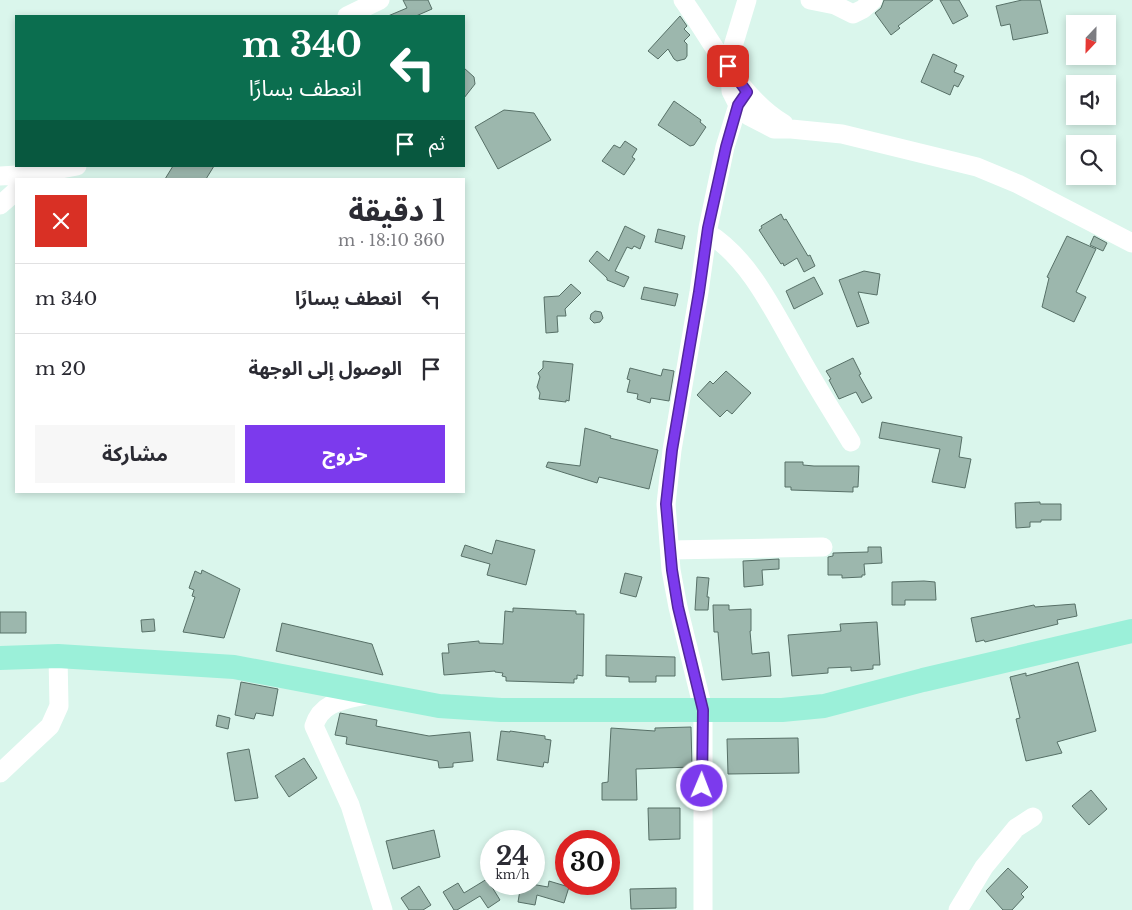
<!DOCTYPE html>
<html lang="ar">
<head>
<meta charset="utf-8">
<style>
	body { margin:0; font-family:"Libre Baskerville","Noto Sans Arabic",serif; background:#f7f7f7; color:#2b2b33; direction:rtl; height:100vh; display:flex; flex-direction:column; font-size:19px; white-space:nowrap }
	* { box-sizing:border-box; margin:0 }
	p { font-size:16px; color:#7c7c81 }
	.icon { flex:none; width:28px; height:28px; fill:none; stroke:currentColor; stroke-width:2; stroke-linecap:round; stroke-linejoin:round }
	.map { position:relative; flex:1; overflow:hidden; direction:ltr }
	.side { position:absolute; left:15px; top:178px; width:450px; height:315px; display:flex; flex-direction:column; background:#fff; border-radius:0px; box-shadow:0 2px 8px #0003; direction:rtl }
	.side>* { flex:none }
	.top-card { position:absolute; left:15px; top:15px; width:450px; height:152px; border-radius:0px; box-shadow:0 2px 8px #0003; direction:rtl; background:#0b6e4f; color:#fff; overflow:hidden }
	.needle { width:32px; rotate:202deg }
	.tools { position:absolute; left:1066px; top:15px; display:grid; gap:10px }
	.tools a { display:grid; place-items:center; width:50px; height:50px; border-radius:0px; background:#fff; box-shadow:0 2px 8px #0003; font-size:25px }
	.speed { position:absolute; left:480px; top:830px; display:flex; gap:10px; font-size:25px; font-weight:700; text-align:center }
	.speed>* { display:grid; place-content:center; width:65px; height:65px; border-radius:50%; background:#fff; box-shadow:0 2px 8px #0003; line-height:1 }
	.speed small { font-size:12px; font-weight:400 }
	.speed .limit { border:8px solid #d22; background:#fff; color:#111 }
	.pin { position:absolute; display:grid; place-items:center; width:42px; height:42px; color:#fff; margin:-21px; border-radius:10px; box-shadow:0 2px 8px #0006 }
	.me { position:absolute; width:55px; margin:-28px; rotate:1deg; stroke-linejoin:round; filter:drop-shadow(0 0 4px #0008) }
	.turn { display:flex; align-items:center; gap:18px; height:105px; padding:0 20px; font-size:22px }
	.turn .icon { width:65px; height:65px; stroke-width:2.5 }
	.turn b { display:block; font-size:35px; line-height:42px }
	.then { display:flex; align-items:center; height:48px; padding:0 20px; background:#0003; gap:10px; font-size:19px }
	.round { display:grid; place-items:center; flex:none; width:52px; height:52px; border-radius:0px; background:#f7f7f7 }
	.headline { display:flex; align-items:center; justify-content:space-between; height:85px; padding:0 20px }
	h1 { font-size:30px; font-weight:700; line-height:38px }
	.button { display:flex; gap:10px; margin-top:auto; padding:10px 20px }
	.button a { flex:1; height:58px; border-radius:0px; background:#7c3aed; color:#fff; font-size:20px; font-weight:700; line-height:58px; text-align:center }
	.button a+a { background:#f7f7f7; color:#2b2b33 }
	ul { padding:0; list-style:none }
	li { display:flex; align-items:center; gap:15px; height:70px; padding:0 20px; border-top:1px solid #e1e1e2 }
	li div { flex:1 }
	li b { display:block; font-size:19px }
	li em { font-style:normal }
	.map>svg:first-child { display:block }
</style>
</head>
<body>
<div class="map">
<svg width="1132" height="910" viewBox="0 0 1132 910">
	<rect width="100%" height="100%" fill="#daf6ec"/>
	<path fill="#9cb7ad" stroke="#577067" d="M403,0H428L432,9L416,16H388L407,8Z
		M884,0H933L898,26L900,28L891,35L875,13L881,8Z
		M940,0H959L968,16L953,24Z
		M1022,0H1040L1048,33L1013,40L1010,24L1001,26L996,6Z
		M680,16L687,26L684,29L690,35L684,41L687,44V56L685,59L677,61L674,59L668,49L658,59L648,51Z
		M933,54L957,65L954,72L964,76L958,87L954,85L950,95L921,82Z
		M464,68L474,77L475,84L464,98Z
		M674,101L701,120L700,122L706,127L694,145L690,146L658,125Z
		M504,110L534,113L551,140L498,169L475,127Z
		M625,141L637,149L632,157L635,159L624,175L602,161L614,145L620,148Z
		M173,166H214L206,179H165Z
		M781,214L784,220L786,219L808,256L810,255L815,266L804,272L797,258L784,266L783,263L781,264L759,230L762,228L761,226Z
		M625,226L645,236L640,249L634,246L632,249L627,247L615,271L629,277L624,287L607,280V278L589,261L597,251L609,261Z
		M658,229L685,236L682,249L655,242Z
		M1067,236L1096,249L1076,292L1086,297L1074,322L1042,307L1049,278L1047,277Z
		M1094,236L1107,243L1103,251L1090,245Z
		M864,271L880,274L877,295L858,292L869,323L857,327L839,280Z
		M814,277L823,294L794,309L786,291Z
		M571,284L581,293L565,309L566,316H557L558,332L546,333L544,297L559,296Z
		M644,287L678,294L675,306L641,299Z
		M595,311L601,312L603,318L600,322L594,323L590,319L591,314Z
		M853,358L861,374L859,375L872,398L862,403L856,392L839,399L829,380L831,379L826,371Z
		M543,361L573,364L569,401L566,400V402L539,399L540,393L537,387L540,377L538,373L543,368Z
		M630,368L661,376L663,369L674,371L669,401L651,398L650,403L637,399L638,394L627,392L630,380L627,379Z
		M726,371L751,393L732,414L727,410L720,417L697,395L710,381L713,384Z
		M882,422L962,437L959,457L971,459L965,488L932,482L940,449L879,438Z
		M585,428L611,436L610,438L658,450L649,489L599,477L597,483L546,467L548,462L580,466Z
		M785,462H803V465L814,466H859L858,487H853V492L791,490V487H785Z
		M1040,502V504H1061V520H1041V522H1030V527L1016,528L1015,503Z
		M496,540L535,550L526,585L487,575L490,564L461,556L465,545L492,554Z
		M868,547H881L882,563L864,564L865,575H862V577L842,578V575H828V557L833,556V553L868,552Z
		M779,559V569L762,570L763,585L744,587L743,561Z
		M202,570L240,589L224,638L183,632L195,597L192,596L194,590L189,588L195,571L201,574Z
		M625,573L642,577L636,597L620,593Z
		M697,577L709,578L707,597H709L708,610H695Z
		M924,581L935,582L936,600H905V605H892V582Z
		M1075,604L1077,616L1057,620L1058,624L985,642L984,640L976,642L971,618L1034,605L1035,607Z
		M713,605H729V610L751,609V631H750L752,654L769,652L771,676L722,680L718,632H714Z
		M513,608L576,611V614H584L583,676L577,675V679H574V683L506,681V677L502,676L503,673L495,672V671L444,675L442,653H449L448,644L479,641V643L503,644L505,611L513,612Z
		M0,612H26V633H0Z
		M154,619L155,631L142,632L141,620Z
		M877,622L880,665H873V669L851,671V667L828,668V673L792,676L788,635L841,631L840,624Z
		M282,623L372,644L383,675L276,651Z
		M606,655L675,657V676H656V682H629V677L606,676Z
		M1078,662L1096,731L1057,742L1062,753L1026,761L1016,719L1020,718L1010,677L1026,673V676Z
		M241,682L278,689L273,716L256,713L254,719L235,715Z
		M340,713L377,720L376,726L429,736L470,732L473,761L453,763V767L439,768L438,761L346,744L347,737L335,735Z
		M218,715L230,718L228,729L216,726Z
		M691,727L692,767L636,769L637,800H602V783L608,782L611,728L655,731V728Z
		M501,731L510,732V731L545,736V739L551,740L548,763L544,762L543,767L497,760Z
		M798,738L799,773L728,774L727,739Z
		M249,749L258,798L235,801L227,753Z
		M304,758L317,778L289,797L275,776Z
		M1091,790L1107,809L1089,825L1072,806Z
		M648,808H680V839L649,840Z
		M434,830L440,857L393,869L386,841Z
		M1008,868L1028,887L1021,894L1024,897L1012,910H1003L986,891Z
		M487,879L500,900L488,908L480,896L457,910H454L443,892L458,883L464,893Z
		M549,881L569,887L564,903L537,895L535,905L518,902L520,890L514,888L515,884H531L548,887Z
		M419,886L431,905L423,910H409L401,898Z
		M676,888V908L631,909L630,889Z"/>
	<g fill="none" stroke-linecap="round" stroke-linejoin="round">
		<path stroke="#fff" stroke-width="19" d="M683,0C713,42 739,97 784,124
			M810,0L835,5L853,14L863,9L873,0
			M347,16L380,0
			M727,66L747,0
			M730,72L731,91L738,105L749,116L774,129H791L842,134L977,167L1018,184L1132,243
			M0,176L35,174L77,166
			M0,205L16,191
			M708,233C751,260 775,314 800,357C816,386 834,414 851,442
			M670,550L823,547
			M370,694C347,700 322,700 314,726L350,805L383,910
			M0,773L50,726L59,706L58,656
			M703,910V709L678,607L671,570L666,504L672,450L699,292L708,228L725,147L738,105L747,92
			M958,910L984,867L1016,828L1033,817"/>
		<path stroke="#9bf0d9" stroke-width="24" d="M0,658L58,656L234,667L439,706L501,710H782L824,706L923,680L1132,631"/>
	</g>
	<g fill="none" stroke-linecap="round" stroke-linejoin="round">
		<g stroke="#51269a" stroke-width="12">
			<path id="route" d="M702,786L703,710L678,607L672,570L666,504L672,450L699,292L708,228L726,147L738,105L747,92L728,66"/>
		</g>
		<use href="#route" stroke="#7c3aed" stroke-width="9"/>
	</g>
</svg>
<div class="tools">
<a><svg class="needle" viewBox="-14 -14 28 28"><path d="M0-13l5 13h-10z" fill="#e53935"/><path d="M0 13l5-13h-10z" fill="#7c7c81"/></svg></a>
<a><svg class="icon" aria-label="sound" viewBox="0 0 24 24"><path d="M4 9h4l5-4v14l-5-4H4zM17 9q2 3 0 6"/></svg></a>
<a><svg class="icon" aria-label="search" viewBox="0 0 24 24"><circle cx="10" cy="10" r="6"/><path d="M15 15l6 6"/></svg></a>
</div>
<div class="speed"><div>24<small>km/h</small></div><div class="limit">30</div></div>
<div class="pin" style="left:728px;top:66px;background:#d93025"><svg class="icon" aria-label="arrive" viewBox="0 0 24 24"><path d="M6 21V4h12l-3 4 3 4H6"/></svg></div>
<svg class="me" style="left:702px;top:786px" viewBox="-20 -20 40 40"><circle r="17" fill="#7c3aed" stroke="#fff" stroke-width="3"/><path d="M0-11L8 9 0 5-8 9z" fill="#fff"/></svg>
<div class="top-card">
<div class="turn"><svg class="icon" aria-label="left" viewBox="0 0 24 24"><path d="M17 20v-9H6M10 6l-5 5 5 5"/></svg><div><b>340 m</b>انعطف يسارًا</div></div>
<div class="then">ثم<svg class="icon" aria-label="arrive" viewBox="0 0 24 24"><path d="M6 21V4h12l-3 4 3 4H6"/></svg></div>
</div>
<section class="side">
<div class="headline"><div><h1>1 دقيقة</h1><p>360 m · 18:10</p></div><a class="round" style="background:#d93025;color:#fff"><svg class="icon" aria-label="close" viewBox="0 0 24 24"><path d="M6 6l12 12M18 6L6 18"/></svg></a></div>
<ul>
<li><svg class="icon" aria-label="left" viewBox="0 0 24 24"><path d="M17 20v-9H6M10 6l-5 5 5 5"/></svg><div><b>انعطف يسارًا</b></div><em>340 m</em></li>
<li><svg class="icon" aria-label="arrive" viewBox="0 0 24 24"><path d="M6 21V4h12l-3 4 3 4H6"/></svg><div><b>الوصول إلى الوجهة</b></div><em>20 m</em></li>
</ul>
<div class="button"><a>خروج</a><a>مشاركة</a></div>
</section>
</div>
</body>
</html>
